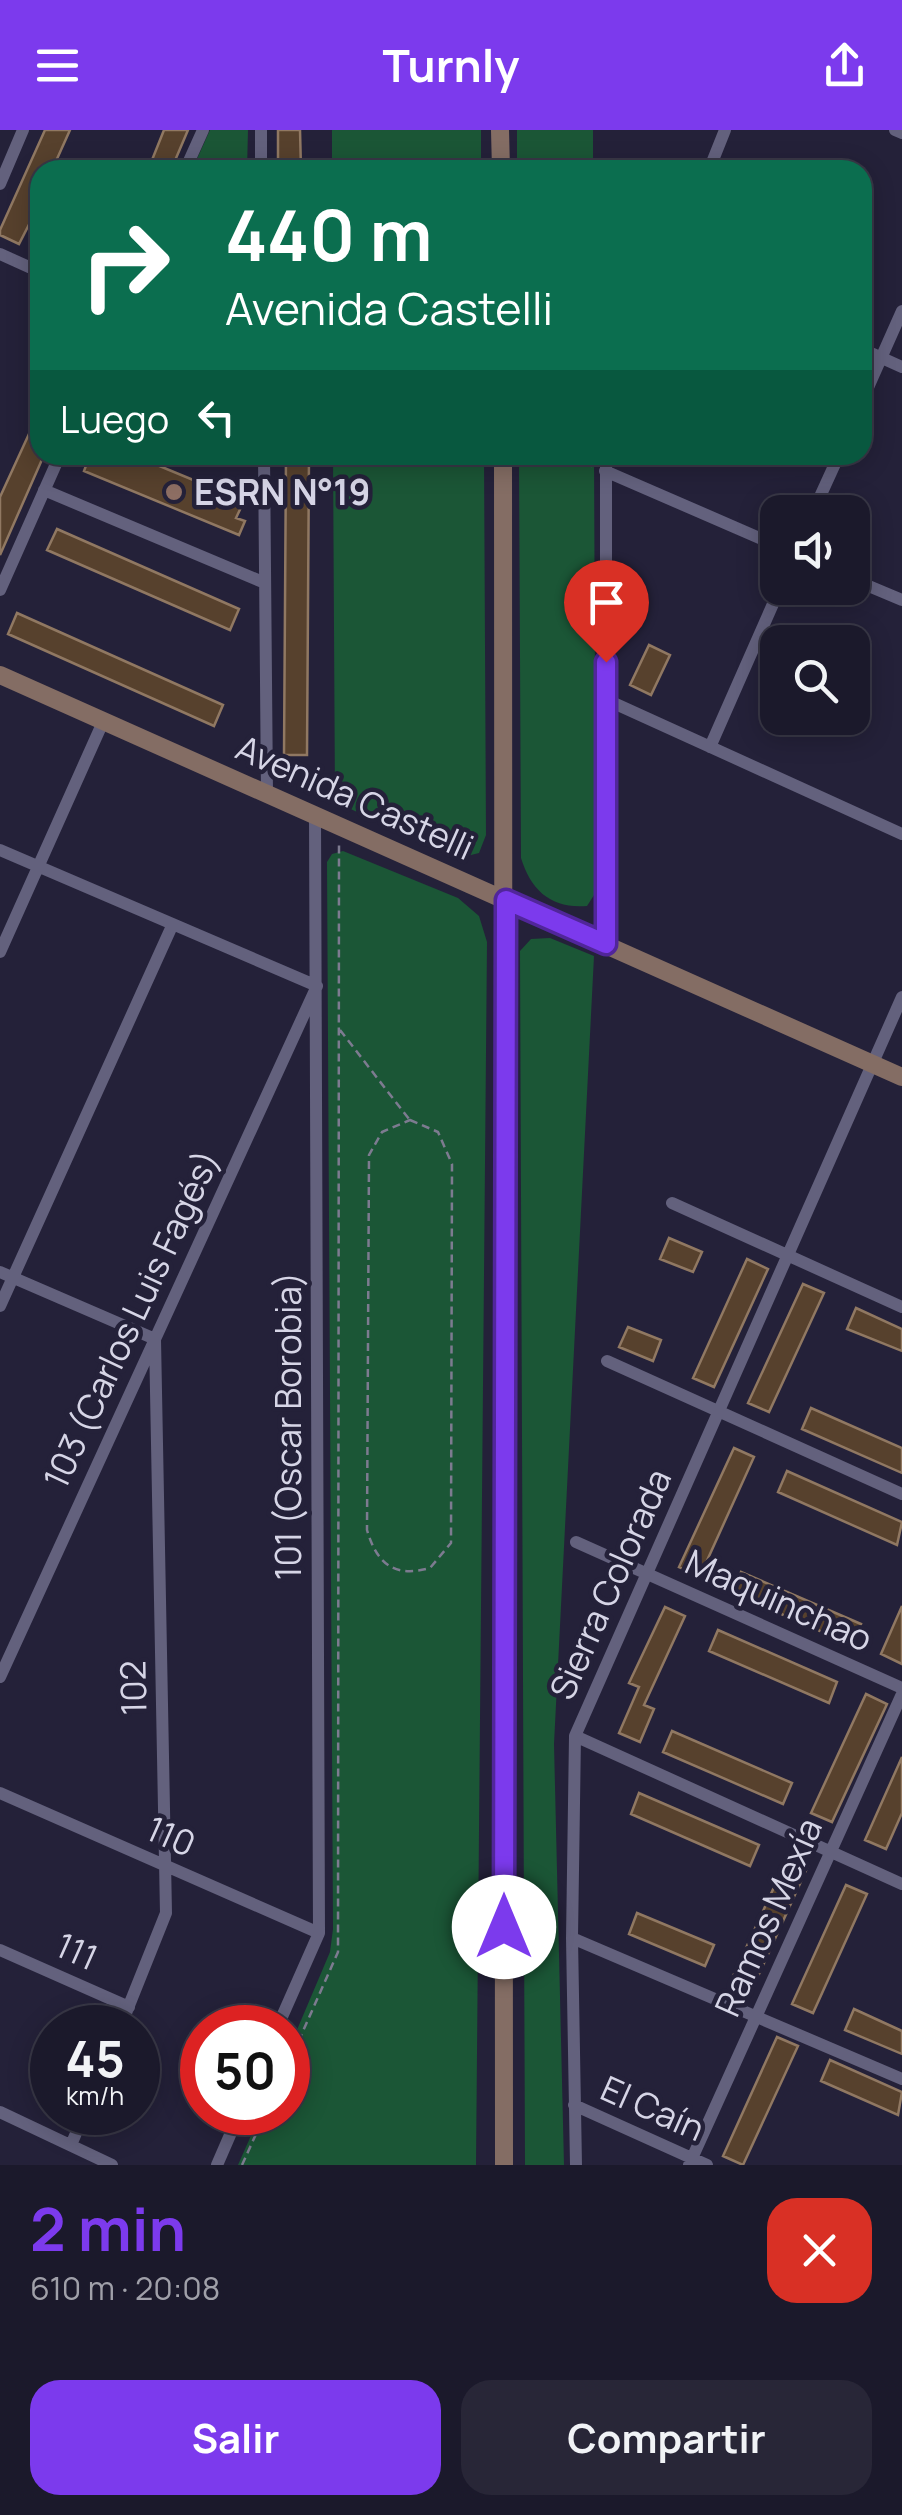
<!DOCTYPE html>
<html lang="es">
<head>
<meta charset="utf-8">
<style>
	body { margin:0; font-family:Manrope,sans-serif; background:#282637; color:#f1f3f6; height:100vh; display:flex; flex-direction:column; font-size:38px; white-space:nowrap }
	* { box-sizing:border-box; margin:0 }
	p { font-size:32px; color:#a0a0a9 }
	.icon { flex:none; width:55px; height:55px; fill:none; stroke:currentColor; stroke-width:2; stroke-linecap:round; stroke-linejoin:round }
	.map { position:relative; height:2035px; overflow:hidden }
	.side { display:flex; flex-direction:column; background:#1b192b; flex:1 }
	.side>* { flex:none }
	.banner { position:absolute; left:30px; top:30px; width:842px; height:305px; border-radius:30px; box-shadow:0 5px 25px #0003,0 0 0 2px #393847; background:#0b6e4f; color:#fff; overflow:hidden }
	.buttons { position:absolute; left:760px; top:365px; display:grid; gap:20px }
	.buttons a { display:grid; place-items:center; width:110px; height:110px; border-radius:20px; background:#1b192b; box-shadow:0 5px 25px #0003,0 0 0 2px #393847; font-size:50px }
	.speed { position:absolute; left:30px; top:1875px; display:flex; gap:20px; font-size:50px; font-weight:700; text-align:center }
	.speed>* { display:grid; place-content:center; width:130px; height:130px; border-radius:50%; background:#1b192b; box-shadow:0 5px 25px #0003,0 0 0 2px #393847; line-height:1 }
	.speed small { font-size:25px; font-weight:400 }
	.speed .limit { border:15px solid #d22; background:#fff; color:#111 }
	.pin { position:absolute; display:grid; place-items:center; width:85px; height:85px; color:#fff; margin:-102px -42px; border-radius:50% 50% 50% 0; rotate:-45deg; box-shadow:0 0 10px #0007 }
	.pin .icon { rotate:45deg }
	.me { position:absolute; width:110px; margin:-55px; rotate:0deg; stroke-linejoin:round; filter:drop-shadow(0 0 8px #0008) }
	.turn { display:flex; align-items:center; gap:35px; height:210px; padding:0 30px; font-size:45px }
	.turn .icon { width:130px; height:130px; stroke-width:2.5 }
	.turn b { display:block; font-size:70px; line-height:85px }
	.then { display:flex; align-items:center; height:95px; padding:0 30px; background:#0003; gap:20px; font-size:38px }
	.round { display:grid; place-items:center; flex:none; width:105px; height:105px; border-radius:30px; background:#282637 }
	.headline { display:flex; align-items:center; justify-content:space-between; height:170px; padding:0 30px }
	h1 { font-size:60px; font-weight:700; line-height:75px; color:#7c3aed }
	.action { display:flex; gap:20px; margin-top:auto; padding:20px 30px }
	.action a { flex:1; height:115px; border-radius:30px; background:#7c3aed; color:#fff; font-size:40px; font-weight:700; line-height:115px; text-align:center }
	.action a+a { background:#282637; color:#f1f3f6 }
	header { display:flex; justify-content:space-between; align-items:center; height:130px; padding:0 30px; background:#7c3aed; color:#fff; font-size:45px; font-weight:700 }
	.map>svg:first-child { display:block }
</style>
</head>
<body>
<header><svg class="icon" aria-label="menu" viewBox="0 0 24 24"><path d="M4 6h16M4 12h16M4 18h16"/></svg>Turnly<svg class="icon" aria-label="share" viewBox="0 0 24 24"><path d="M12 15V3M7 8l5-5 5 5M5 13v7h14v-7"/></svg></header>
<div class="map">
<svg width="902" height="2035" viewBox="0 0 902 2035">
	<rect width="100%" height="100%" fill="#242139"/>
	<path fill="#1b5636" d="M210,0H248L247,40H192Z
		M332,0H481V40H332Z
		M517,0H593V40H517Z
		M333,325H484L486,705L479,723L459,728L335,672Z
		M519,325H594L596,762L587,776C552,779 531,761 521,728Z
		M343,721L458,768L479,786L487,812L476,2035H238L261,1983L288,1982V1921L330,1822L333,1799L327,732L332,724Z
		M550,808L594,826L554,1614L564,2035H525L520,821L531,809Z"/>
	<path fill="#57412d" stroke="#907862" stroke-width="2.5" d="M45,0H70L52,40H40V73L19,114L0,105V100Z
		M164,0H188L171,40H148Z
		M278,0H300L301,40H278Z
		M40,280V325H44L0,425V367Z
		M90,325H133L244,371L236,388L245,391L239,405L84,341Z
		M286,325H309L307,625H284Z
		M57,399L239,479L230,500L47,420Z
		M17,483L223,575L214,596L8,504Z
		M649,515L670,525L651,565L630,555Z
		M669,1108L702,1122L693,1142L660,1129Z
		M747,1129L768,1139L714,1257L693,1248Z
		M803,1154L824,1163L769,1282L748,1273Z
		M856,1178L902,1199V1221L847,1199Z
		M628,1197L661,1210L653,1231L619,1217Z
		M811,1278L902,1318V1343L802,1299Z
		M734,1318L754,1327L700,1446L679,1437Z
		M787,1341L902,1392L897,1415L778,1362Z
		M741,1442L861,1494L852,1515L733,1463Z
		M902,1476V1534L881,1524Z
		M665,1477L685,1486L644,1575L654,1579L640,1612L619,1603L639,1557L629,1553Z
		M718,1500L837,1552L829,1573L709,1521Z
		M866,1564L887,1574L832,1692L811,1683Z
		M672,1601L792,1653L783,1674L663,1622Z
		M902,1627V1683L886,1719L865,1710Z
		M639,1663L759,1715L750,1736L631,1684Z
		M788,1727L808,1736L754,1855L733,1846Z
		M846,1755L867,1764L813,1883L792,1874Z
		M637,1783L714,1815L705,1836L629,1804Z
		M854,1879L902,1901V1924L845,1900Z
		M777,1907L798,1916L743,2035L723,2026Z
		M830,1930L902,1962L898,1985L821,1951Z"/>
	<g fill="none" stroke-linecap="round" stroke-linejoin="round">
		<path stroke="#7d7b90" stroke-width="2.5" stroke-dasharray="8 5" stroke-linecap="butt" d="M561,325L592,336
			M340,900L409,989
			M410,990L438,1002L452,1034L451,1413L430,1438C394,1448 377,1434 367,1400L369,1025L382,1002Z
			M288,1935L338,1822L339,713
			M242,2035L266,1982"/>
		<path stroke="#63617d" stroke-width="12" d="M261,0V40
			M895,0L902,3
			M185,40L203,0
			M709,40L725,0
			M0,54L23,0
			M0,124L40,142
			M862,219L902,237
			M862,271L902,181
			M264,325L267,664
			M605,341L778,416
			M44,360L265,453
			M813,382L839,325
			M852,449L902,470
			M0,460L60,325
			M607,570L902,704
			M710,617L780,458
			M0,720L317,856L0,1547
			M606,814V325
			M0,822L103,592
			M672,1073L902,1177
			M0,1142L155,1209L166,1783L120,1898
			M0,1176L172,796
			M607,1231L902,1364
			M576,1412L902,1558
			M575,1606L902,1754
			M0,1663L319,1803
			M572,1808L902,1949
			M0,1820L129,1877
			M277,1898L319,1803L315,685
			M574,1975L707,2035
			M0,1982L112,2035
			M71,2015L85,1982
			M217,2035L240,1982
			M576,2035L572,1808L575,1606L902,867
			M689,2035L902,1564"/>
		<path stroke="#846d64" stroke-width="18" d="M500,0L501,40
			M503,325L504,2035
			M0,545L902,947"/>
	</g>
	<g fill="none" stroke-linecap="round" stroke-linejoin="round">
		<g stroke="#51269a" stroke-width="25">
			<path id="route" d="M504,1797L506,770L606,814V532"/>
		</g>
		<use href="#route" stroke="#7c3aed" stroke-width="18"/>
	</g>
	<circle fill="#8d6e63" stroke="#242139" stroke-width="4" cx="174" cy="362" r="10"/>
	<g text-anchor="middle" dominant-baseline="central" stroke-width="9" stroke-linejoin="round" paint-order="stroke">
		<g font-size="35" font-weight="bold" fill="#d6d5e6" stroke="#242139" text-anchor="start">
			<text x="194" y="362">ESRN N°19</text>
		</g>
		<g font-size="35" fill="#d6d5e6" stroke="#242139">
			<text transform="translate(355 667) rotate(24)">Avenida Castelli</text>
			<text transform="translate(131 1189) rotate(-65)">103 (Carlos Luis Fagés)</text>
			<text transform="translate(288 1296) rotate(-90)">101 (Oscar Borobia)</text>
			<text transform="translate(610 1454) rotate(-66)">Sierra Colorada</text>
			<text transform="translate(779 1470) rotate(24)">Maquinchao</text>
			<text transform="translate(133 1558) rotate(-91)">102</text>
			<text transform="translate(171 1706) rotate(24)">110</text>
			<text transform="translate(768 1787) rotate(-66)">Ramos Mexía</text>
			<text transform="translate(77 1821) rotate(24)">111</text>
			<text transform="translate(653 1978) rotate(24)">El Caín</text>
		</g>
	</g>
</svg>
<div class="buttons">
<a><svg class="icon" aria-label="sound" viewBox="0 0 24 24"><path d="M4 9h4l5-4v14l-5-4H4zM17 9q2 3 0 6"/></svg></a>
<a><svg class="icon" aria-label="search" viewBox="0 0 24 24"><circle cx="10" cy="10" r="6"/><path d="M15 15l6 6"/></svg></a>
</div>
<div class="speed"><div>45<small>km/h</small></div><div class="limit">50</div></div>
<div class="pin" style="left:606px;top:532px;background:#d93025"><svg class="icon" aria-label="arrive" viewBox="0 0 24 24"><path d="M6 21V4h12l-3 4 3 4H6"/></svg></div>
<svg class="me" style="left:504px;top:1797px" viewBox="-20 -20 40 40"><circle r="19" fill="#fff"/><path d="M0-13L10 11 0 6-10 11z" fill="#7c3aed"/></svg>
<div class="banner">
<div class="turn"><svg class="icon" aria-label="right" viewBox="0 0 24 24"><path d="M7 20v-9h11M14 6l5 5-5 5"/></svg><div><b>440 m</b>Avenida Castelli</div></div>
<div class="then">Luego<svg class="icon" aria-label="left" viewBox="0 0 24 24"><path d="M17 20v-9H6M10 6l-5 5 5 5"/></svg></div>
</div>
</div>
<section class="side">
<div class="headline"><div><h1>2 min</h1><p>610 m · 20:08</p></div><a class="round" style="background:#d93025;color:#fff"><svg class="icon" aria-label="close" viewBox="0 0 24 24"><path d="M6 6l12 12M18 6L6 18"/></svg></a></div>
<div class="action"><a>Salir</a><a>Compartir</a></div>
</section>
</body>
</html>
